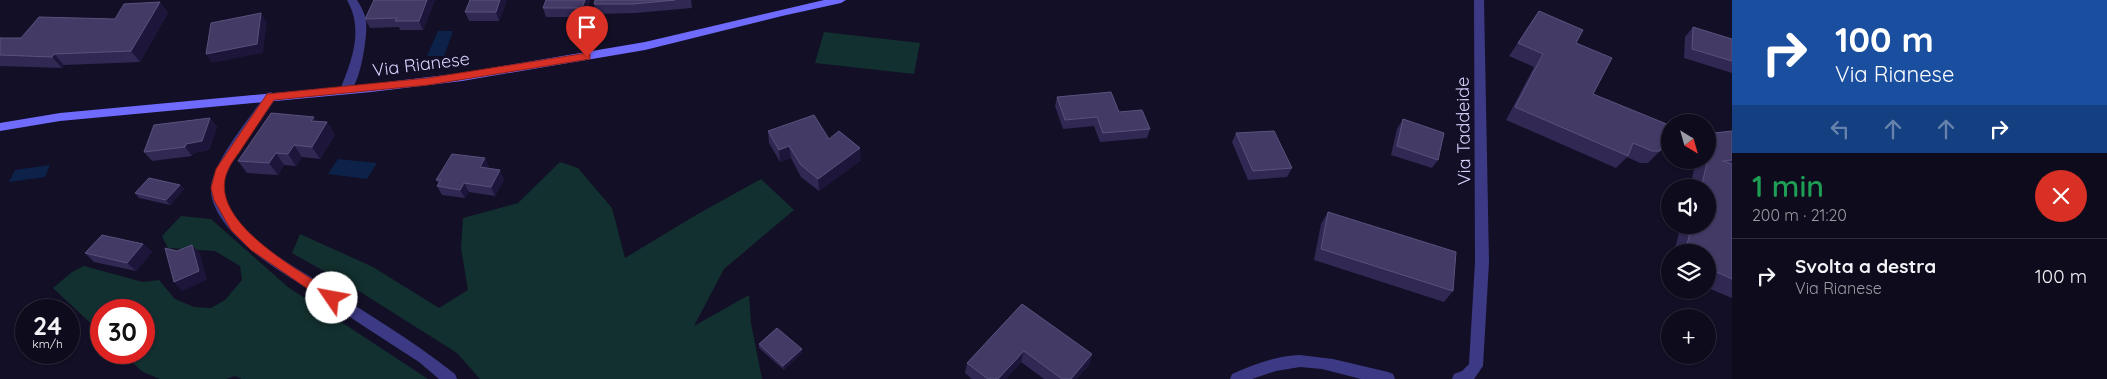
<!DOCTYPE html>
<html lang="it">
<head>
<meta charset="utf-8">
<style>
	body { margin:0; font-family:Quicksand,sans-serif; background:#171425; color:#f1f3f6; height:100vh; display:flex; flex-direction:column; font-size:19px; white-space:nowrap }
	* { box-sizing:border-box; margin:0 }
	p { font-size:16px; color:#9b9ba3 }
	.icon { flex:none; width:28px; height:28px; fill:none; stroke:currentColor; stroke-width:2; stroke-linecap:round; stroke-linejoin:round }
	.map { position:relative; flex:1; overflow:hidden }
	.sheet { display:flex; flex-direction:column; background:#0e0b1c; width:375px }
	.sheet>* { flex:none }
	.guide { background:#1a4fa0; color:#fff; overflow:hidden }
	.needle { width:32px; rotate:143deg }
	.fabs { position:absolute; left:1661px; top:114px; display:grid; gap:10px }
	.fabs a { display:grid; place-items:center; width:55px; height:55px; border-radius:50%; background:#0e0b1c; box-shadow:0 1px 4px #0004,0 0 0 1px #2e2b3b; font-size:25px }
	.speed { position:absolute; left:15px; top:299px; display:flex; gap:10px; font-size:25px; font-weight:700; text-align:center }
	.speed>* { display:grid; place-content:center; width:65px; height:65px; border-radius:50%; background:#0e0b1c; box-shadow:0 1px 4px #0004,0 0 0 1px #2e2b3b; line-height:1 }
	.speed small { font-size:12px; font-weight:400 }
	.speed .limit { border:8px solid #d22; background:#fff; color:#111 }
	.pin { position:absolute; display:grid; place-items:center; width:42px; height:42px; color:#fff; margin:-51px -21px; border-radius:50% 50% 50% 0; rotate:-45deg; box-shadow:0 0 5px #0007 }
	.pin .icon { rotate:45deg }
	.me { position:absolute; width:55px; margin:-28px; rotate:303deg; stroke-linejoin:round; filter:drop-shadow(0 0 4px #0008) }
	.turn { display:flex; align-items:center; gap:18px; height:105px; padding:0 20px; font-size:22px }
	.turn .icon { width:65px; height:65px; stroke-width:2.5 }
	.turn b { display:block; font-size:35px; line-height:42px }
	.lanes { display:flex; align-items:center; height:48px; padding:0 20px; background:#0003; justify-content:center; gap:25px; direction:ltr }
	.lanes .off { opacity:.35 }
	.round { display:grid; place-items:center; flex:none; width:52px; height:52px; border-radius:26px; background:#171425 }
	.summary { display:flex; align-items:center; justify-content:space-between; height:85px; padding:0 20px }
	h1 { font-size:30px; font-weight:600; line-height:38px; color:#1e9e55 }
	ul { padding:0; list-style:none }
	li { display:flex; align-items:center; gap:15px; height:75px; padding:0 20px; border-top:1px solid #2e2b3b }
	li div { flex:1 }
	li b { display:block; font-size:19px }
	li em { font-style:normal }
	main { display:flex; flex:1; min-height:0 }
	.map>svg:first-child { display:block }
</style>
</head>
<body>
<main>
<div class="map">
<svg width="1732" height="379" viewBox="0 0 1732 379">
	<rect width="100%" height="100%" fill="#130f26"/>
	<path fill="#12302f" d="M824,32L920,43L914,74L815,63Z
		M560,162L578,168L612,208L625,258L696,215L761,179L794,210L724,269L694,326L749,295L751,323L762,379H480L457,353L354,288L292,253L300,234L373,267L439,308L468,290L461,248L463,218L518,203Z
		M181,216L211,219L288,287L428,379H242L235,376L226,379H160L143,372L122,353L144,352V310H101V333L53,288L72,272L84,266L143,282L159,280L175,299L194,307L211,308L225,300L242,280L240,266L215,251L168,248L162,236Z"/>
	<path fill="#0c2248" d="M438,31H453L444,56H427Z
		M338,159L377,163L367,179L328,174Z
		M50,165L45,177L9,182L15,170Z"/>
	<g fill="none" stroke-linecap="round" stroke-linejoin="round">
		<path fill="#3d3a85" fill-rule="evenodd" d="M1482,257L1487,258L1489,262L1483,366L1474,379H1452L1454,374L1462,371L1469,364L1475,262L1477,258Z
			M1300,355L1333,359L1388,372L1393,374L1395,379H1361L1322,369L1300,367L1276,371L1252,379H1230L1232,374C1254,364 1276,356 1300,355Z"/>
		<path fill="#3d3a85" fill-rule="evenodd" d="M347,0H357C361,7 365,13 366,21C368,35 360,90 346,94L340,90C352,60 364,30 347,0Z
			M1474,0H1484L1489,262L1487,266L1482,267L1477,266L1475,262Z
			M271,92L277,96C263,120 225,160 223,187C223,204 235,219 246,230C266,251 292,265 317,281C363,311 412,340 455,374L457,379H439L419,362C383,339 347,315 311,291C285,274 258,259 237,237C225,225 210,206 211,188C212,162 252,115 267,93Z"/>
		<path fill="#6f6bff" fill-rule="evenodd" d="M824,0H846L841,3L782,16L645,50L462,81L371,92L60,121L0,131V123L60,113L371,84L462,73L645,42Z"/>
	</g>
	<path fill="#312854" d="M374,0H435L423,30H400L399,27L370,28L365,19Z
		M507,0L499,21H469L465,12Z
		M590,0L585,17H546L543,8Z
		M595,0H691L692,8L635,13L596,14L594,4Z
		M160,2L168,13L140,62L64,65L62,68L0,66V38H21L115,19Z
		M1539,11L1576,43L1593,94L1660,151L1648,163H1640L1627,157L1616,168L1506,120L1534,67L1509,56Z
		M1693,27L1732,39V73L1684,58L1685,37Z
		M1057,97L1119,112L1150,129L1147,138L1100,142L1094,126L1063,129L1055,106Z
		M210,118L217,127L209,150L193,153L192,156L152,161L144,152Z
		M1403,119L1438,160L1432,168L1391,155L1397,129Z
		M317,122H327L335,135L320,159L302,157L296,166L284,165L278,175L247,173L238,161Z
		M768,131L829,139L861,160L819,191L801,177L791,158L780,162L769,143Z
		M1732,131V298L1708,288V252H1674L1681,225H1708V188H1690L1696,160H1708V139L1714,133Z
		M1236,133L1292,168L1287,177L1248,180L1232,142Z
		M489,167L488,168L504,179L495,196L469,192L465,198L442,195L437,186L439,184L436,180Z
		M180,185L184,189L170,205L139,198L135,193Z
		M1328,212L1453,291L1444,302L1314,260L1321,224Z
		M143,244L152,252L136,271L94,262L85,253Z
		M1022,304L1092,354L1089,365L1076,379H1044L1021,362L1006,379H972L965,373L967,363Z
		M759,344L802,353L784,370L759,348Z"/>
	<path fill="#1d163a" d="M427,0H435L423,30L419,21Z
		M500,0H507L499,21L496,12Z
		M585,0H590L585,17L582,8Z
		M160,2L168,13L140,62L131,51Z
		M261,13L267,23L263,53L212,63L206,54Z
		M54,54L64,65L62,68L52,57Z
		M314,117L322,129L311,121Z
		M210,118L217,127L209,150L193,153L192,156L185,147L186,144Z
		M327,122L335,135L320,159L312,147Z
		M294,145L302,157L296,166L288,154Z
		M789,146L791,158L780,162L779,150Z
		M860,148L861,160L819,191L818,179Z
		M276,153L284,165L278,175L269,163Z
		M485,158L489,167L484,176L480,167Z
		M500,170L504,179L495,196L491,187Z
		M464,183L469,192L465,198L460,190Z
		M180,185L184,189L170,205L166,200Z
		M143,244L152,252L136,271L127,263Z
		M192,245L200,253L207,280L182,291L174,282Z
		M802,349V353L784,370L783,366Z
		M1024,351L1021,362L1006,379H998Z
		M1092,354L1089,365L1076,379H1071Z"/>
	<path fill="#433a66" stroke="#5a527e" d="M374,0H427L419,21H395L397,18L365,19Z
		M470,0H500L496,12H465Z
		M546,0H585L582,8H543Z
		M595,0H675L633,4H594Z
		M160,2L131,51L54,54L52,57L0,55V38H21L39,17L115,19L124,4Z
		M1539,11L1583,30L1576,43L1612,58L1593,94L1669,125L1660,151H1652L1633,143L1628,156L1515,107L1543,54L1518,43Z
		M261,13L257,44L206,54L211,23Z
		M1693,27L1732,39V61L1692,49Z
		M1111,92L1119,112L1142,110L1150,129L1103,133L1097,117L1065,120L1057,97Z
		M271,113L314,117L311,121L327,122L312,147L294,145L288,154L276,153L269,163L238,161Z
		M814,115L829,139L839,131L860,148L818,179L801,165L789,146L779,150L768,131Z
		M210,118L202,141L186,144L185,147L144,152L154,125Z
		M1403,119L1444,133L1438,160L1397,146Z
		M1274,131L1292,168L1253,171L1236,133Z
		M1732,131V160L1723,161L1732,164V279L1708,268V252H1685L1692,225H1708V188H1701L1714,133Z
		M452,154L485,158L480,167L500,170L491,187L464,183L460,190L437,186L441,180H436Z
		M149,178L180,185L166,200L135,193Z
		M1328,212L1456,252L1453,291L1321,249Z
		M102,235L143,244L127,263L85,253Z
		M192,245L199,271L174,282L165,248L177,251Z
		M1022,304L1092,354L1071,379H1062L1024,351L998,379H988L967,363Z
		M777,328L802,349L783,366L759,344Z"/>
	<path fill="#d93025" stroke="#8d1f18" d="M587,53L590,54V59L428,85L274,100C263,116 253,132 242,148C238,155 231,162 228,170C204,221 302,272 336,294L338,298L336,302L332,303L327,302L251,250L231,230L214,200L211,188L216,169L267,94L428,78Z"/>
	<g text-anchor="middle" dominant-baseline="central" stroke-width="5" stroke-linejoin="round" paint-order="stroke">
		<g font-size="18" fill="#d9d4ff" stroke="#130f26">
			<text transform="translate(421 64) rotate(-7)">Via Rianese</text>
			<text transform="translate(1463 131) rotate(-91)">Via Taddeide</text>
		</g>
	</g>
</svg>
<div class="fabs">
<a><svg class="needle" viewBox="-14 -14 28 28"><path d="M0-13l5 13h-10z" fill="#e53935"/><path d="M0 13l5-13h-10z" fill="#9b9ba3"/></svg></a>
<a><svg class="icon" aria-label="sound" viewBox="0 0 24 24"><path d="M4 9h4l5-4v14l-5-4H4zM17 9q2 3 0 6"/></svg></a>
<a><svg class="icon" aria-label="layers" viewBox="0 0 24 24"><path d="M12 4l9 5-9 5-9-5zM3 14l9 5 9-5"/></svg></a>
<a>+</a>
</div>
<div class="speed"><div>24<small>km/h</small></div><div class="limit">30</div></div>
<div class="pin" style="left:587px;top:57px;background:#d93025"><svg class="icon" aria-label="arrive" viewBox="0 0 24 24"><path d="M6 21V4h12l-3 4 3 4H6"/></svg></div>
<svg class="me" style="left:332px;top:298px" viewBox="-20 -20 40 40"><circle r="19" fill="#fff"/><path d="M0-13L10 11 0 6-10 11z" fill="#d93025"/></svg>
</div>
<section class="sheet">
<div class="guide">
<div class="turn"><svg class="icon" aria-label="right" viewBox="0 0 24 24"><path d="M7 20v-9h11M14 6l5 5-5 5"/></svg><div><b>100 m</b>Via Rianese</div></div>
<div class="lanes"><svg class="icon off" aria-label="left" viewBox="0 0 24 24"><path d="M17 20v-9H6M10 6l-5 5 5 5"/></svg><svg class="icon off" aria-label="ahead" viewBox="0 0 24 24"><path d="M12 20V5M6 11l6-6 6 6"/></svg><svg class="icon off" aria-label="ahead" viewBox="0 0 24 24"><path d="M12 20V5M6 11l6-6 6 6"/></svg><svg class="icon" aria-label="right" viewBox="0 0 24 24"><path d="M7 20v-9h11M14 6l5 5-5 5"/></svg></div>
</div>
<div class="summary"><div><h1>1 min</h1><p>200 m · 21:20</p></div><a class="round" style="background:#d93025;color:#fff"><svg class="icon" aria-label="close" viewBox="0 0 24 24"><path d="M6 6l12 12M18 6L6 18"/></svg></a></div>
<ul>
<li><svg class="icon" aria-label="right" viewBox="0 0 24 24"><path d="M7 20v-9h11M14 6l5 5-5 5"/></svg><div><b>Svolta a destra</b><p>Via Rianese</p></div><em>100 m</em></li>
</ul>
</section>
</main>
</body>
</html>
